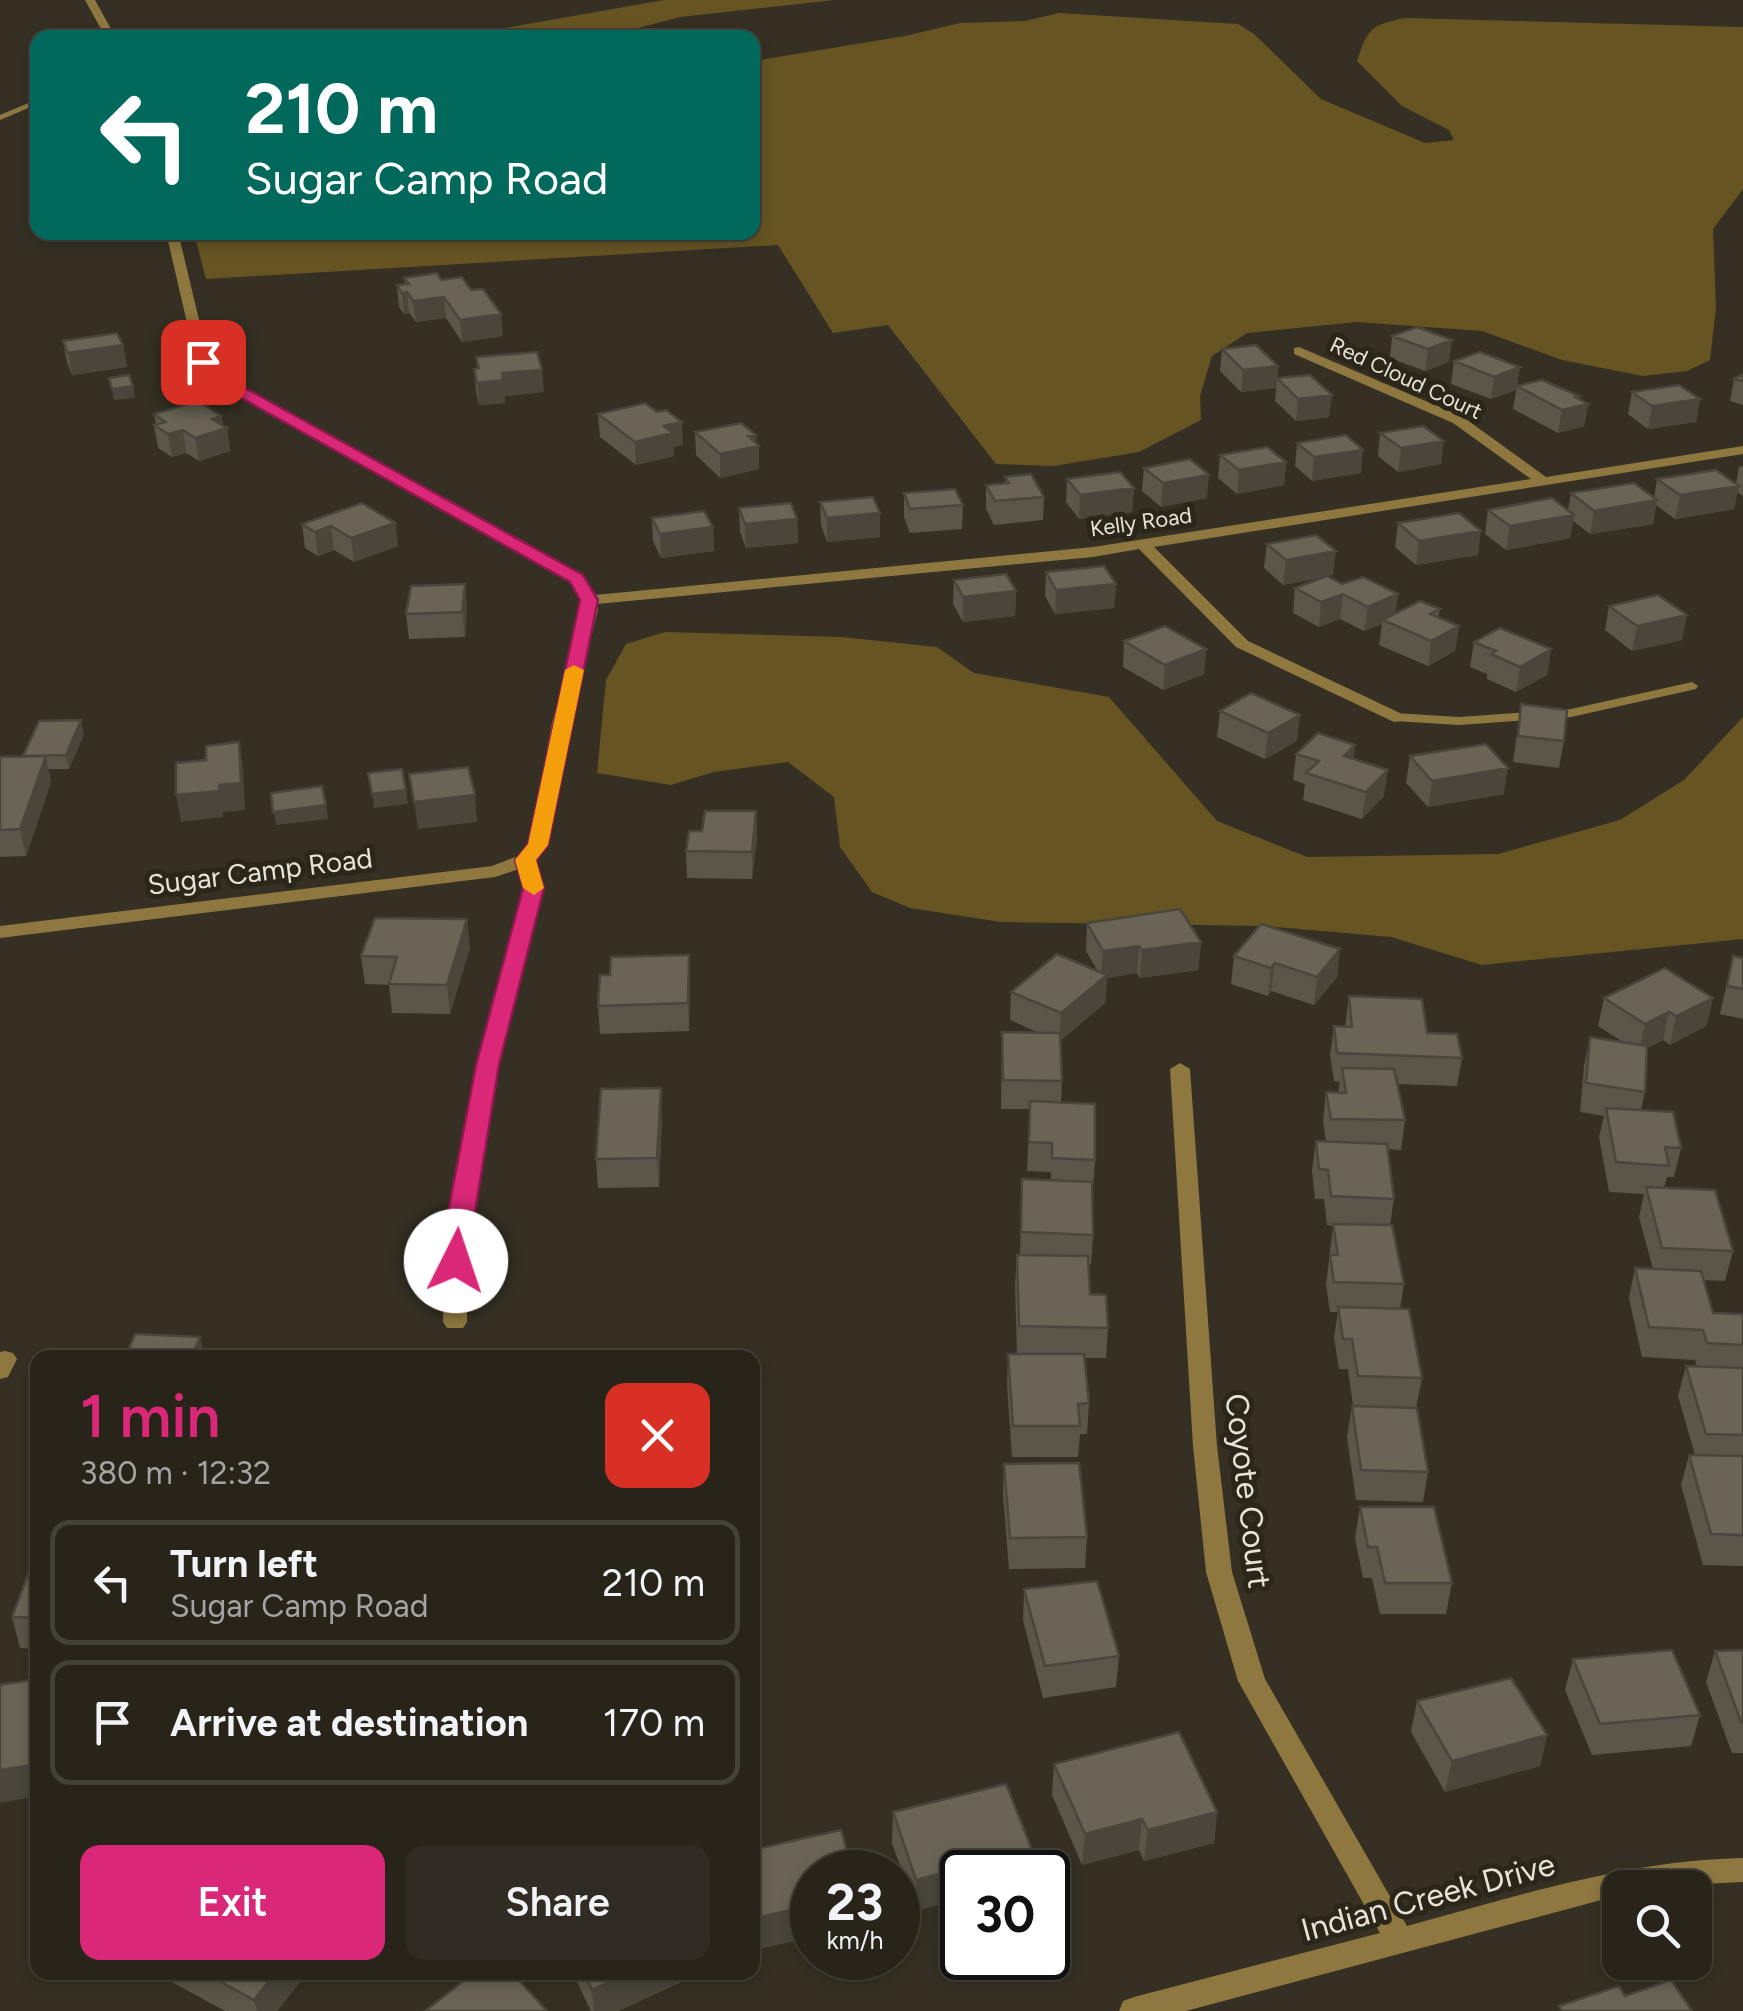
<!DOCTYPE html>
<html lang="en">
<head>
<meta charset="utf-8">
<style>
	body { margin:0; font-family:Figtree,sans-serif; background:#302c23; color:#f1f3f6; height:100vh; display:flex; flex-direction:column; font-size:38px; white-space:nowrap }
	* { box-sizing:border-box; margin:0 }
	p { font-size:32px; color:#a5a4a2 }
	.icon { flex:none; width:55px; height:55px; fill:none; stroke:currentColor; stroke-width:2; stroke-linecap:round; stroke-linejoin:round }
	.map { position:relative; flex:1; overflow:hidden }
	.drawer { position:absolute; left:30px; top:1350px; width:730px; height:630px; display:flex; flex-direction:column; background:#28241a; border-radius:20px; box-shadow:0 5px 15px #0003,0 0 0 2px #444139 }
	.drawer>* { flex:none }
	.guide { position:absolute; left:30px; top:30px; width:730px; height:210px; border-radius:20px; box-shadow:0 5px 15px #0003,0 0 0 2px #444139; background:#00695c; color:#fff; overflow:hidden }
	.controls { position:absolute; left:1602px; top:1870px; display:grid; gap:20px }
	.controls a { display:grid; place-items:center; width:110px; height:110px; border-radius:20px; background:#28241a; box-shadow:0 5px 15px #0003,0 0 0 2px #444139; font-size:50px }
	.speed { position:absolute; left:790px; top:1850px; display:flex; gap:20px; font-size:50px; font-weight:700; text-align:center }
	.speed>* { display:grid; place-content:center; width:130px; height:130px; border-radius:50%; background:#28241a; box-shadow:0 5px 15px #0003,0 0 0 2px #444139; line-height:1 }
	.speed small { font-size:25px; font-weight:400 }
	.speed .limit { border:5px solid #111; border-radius:15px; background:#fff; color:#111 }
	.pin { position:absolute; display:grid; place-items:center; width:85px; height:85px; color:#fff; margin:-42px; border-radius:20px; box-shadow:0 5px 15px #0006 }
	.me { position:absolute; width:110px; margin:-55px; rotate:4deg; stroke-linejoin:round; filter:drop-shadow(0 0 8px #0008) }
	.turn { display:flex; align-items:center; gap:35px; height:210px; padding:0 50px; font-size:45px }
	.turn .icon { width:130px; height:130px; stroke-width:2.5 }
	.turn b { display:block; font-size:70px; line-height:85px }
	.round { display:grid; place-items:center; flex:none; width:105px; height:105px; border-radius:20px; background:#302c23 }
	.summary { display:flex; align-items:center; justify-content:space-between; height:170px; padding:0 50px }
	h1 { font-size:60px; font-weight:600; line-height:75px; color:#db2777 }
	.button { display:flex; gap:20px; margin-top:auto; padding:20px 50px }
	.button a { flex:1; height:115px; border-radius:20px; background:#db2777; color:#fff; font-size:40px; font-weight:600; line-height:115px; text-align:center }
	.button a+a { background:#302c23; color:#f1f3f6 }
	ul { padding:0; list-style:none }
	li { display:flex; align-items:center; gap:30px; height:125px; margin:0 20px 15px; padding:0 30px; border:5px solid #444139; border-radius:20px }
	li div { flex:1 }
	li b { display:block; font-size:38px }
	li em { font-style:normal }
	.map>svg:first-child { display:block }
</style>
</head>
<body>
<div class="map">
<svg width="1743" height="2011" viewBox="0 0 1743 2011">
	<rect width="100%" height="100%" fill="#353023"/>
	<path fill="#665423" d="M664,0H835L680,17L604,37H455Z
		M1059,13L1238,24L1254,34L1321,99L1425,143L1454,140L1449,130L1402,106L1357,61C1368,28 1371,25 1405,18L1743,27V189L1713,229L1716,308L1710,360L1687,371L1643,376L1562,360L1482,331L1356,322L1247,333L1212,356L1200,396L1201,420L1139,452L1054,466L996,464L888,325L833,333L778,245L206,279L194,233L752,232L753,61L905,36L960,23L1025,21Z
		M665,632L841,637L937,647L974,673L1109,697L1217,821L1307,857L1498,854L1620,820L1684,780L1743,717V939L1482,965L1391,937L1264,926L1001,922L910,908L872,892L840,847L834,797L788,762L714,772L671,785L597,773L606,680L626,644Z"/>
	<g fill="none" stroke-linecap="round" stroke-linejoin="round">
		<path fill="#8e7840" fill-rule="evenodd" d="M38,99V104L0,120V115Z
			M1692,682L1698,686L1696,689L1571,717L1459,725L1394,721L1388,717L1394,713L1459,717L1571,709Z"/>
		<path fill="#8e7840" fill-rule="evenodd" d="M85,0H95L116,38H106Z
			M166,232H178L209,361L238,384L582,576L595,595L1093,547L1531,479L1453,423L1294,354V348L1299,347L1463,417L1546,477L1743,446V454L1154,547L1248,641L1400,713V721L1394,722L1236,647L1139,549L1093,557L597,604L598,610L570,723L547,845L534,861L543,888L498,1065L468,1228L467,1322L463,1328H447L443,1322L446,1228L478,1065L525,888L519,869L495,877L0,938V926L492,866L518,856L529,844L552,723L582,610L578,591L572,582L228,390L196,362Z
			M1180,1063L1190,1069L1217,1446L1232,1572L1265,1679L1407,1926C1518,1896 1628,1860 1743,1858V1882L1620,1888V1895L1186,2011H1119L1123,2001L1134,1997L1380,1933L1238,1681L1206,1572L1193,1446L1170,1069Z
			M5,1351L13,1353L17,1359L8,1377L0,1379V1352Z"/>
	</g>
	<path fill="#5b564a" d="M404,278L441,280L503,336L462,342L446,318L416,322L409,313L404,314L399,307L397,285L405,284Z
		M1417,327L1449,362L1425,371L1390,358L1392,336Z
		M63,341L123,345L127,367L72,375L67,362Z
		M1222,349L1278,366L1276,388L1241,392L1220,371Z
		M476,357L544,392L505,396V403L479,405L476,391L474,369L477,368Z
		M1454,361L1520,367L1516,390L1491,399L1451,384Z
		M1743,374V405L1730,401L1734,379Z
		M1277,378L1329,417L1296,421L1275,401Z
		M1517,386L1579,396V399L1588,404L1584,426L1558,433L1513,409Z
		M1632,392L1700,399L1696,422L1648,429L1628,414Z
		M154,414L221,416L223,426L227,428L230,451L199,461L186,453L172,457L158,448L154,425L156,424Z
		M598,414L683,445L673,447L674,456L636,465L600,437Z
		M695,432L759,469L720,478L696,455Z
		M1380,433L1441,464L1398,472L1378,456Z
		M1297,443L1361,473L1312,481L1295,466Z
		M1220,455L1286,462L1284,485L1237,494L1218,478Z
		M1743,466V496L1737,492L1734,509L1675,519L1656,505L1653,524L1590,534L1573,521L1570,538L1506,550L1485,534L1488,510H1568L1571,493L1654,498L1657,479L1736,484L1739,467Z
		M1144,468L1207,498L1161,507L1142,491Z
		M1005,477L1044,497L1043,520L994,525L986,509V485L1005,484Z
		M1067,479L1134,488L1132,512L1079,519L1066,502Z
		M904,493L963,505L962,529L910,533L904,517Z
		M820,502L880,513V537L827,542L821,525Z
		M739,508L797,519L798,543L746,548L740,532Z
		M652,518L713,527L714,551L661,558L653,541Z
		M395,523L398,546L354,562L334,550L318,556L305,548L302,524Z
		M1398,523L1478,555L1416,565L1395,547Z
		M1267,544L1333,575L1327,576L1396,614L1440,609L1438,617L1459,626L1455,651L1428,666L1379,645L1382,624L1364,631L1340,619L1319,627L1293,613L1295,588L1325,577L1283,585L1264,568Z
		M1046,572L1116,584L1114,608L1055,614L1045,596Z
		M954,580L1016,591L1015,616L963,622L953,604Z
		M465,584L467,608L465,637L409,639L406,614Z
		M1609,606L1682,640L1632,651L1605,630Z
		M1124,641L1206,649L1204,674L1163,690L1123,667Z
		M1474,642L1551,649L1547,675L1516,692L1487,679V674L1470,667Z
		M1521,704L1564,741L1559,768L1513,762Z
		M1220,711L1297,741L1265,759L1217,737Z
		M84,734L69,769H48L51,782L26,856L0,857V757L23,756Z
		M1296,754L1353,759L1384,796L1362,819L1303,800L1305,784L1293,780Z
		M1410,756L1504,794L1428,807L1406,783Z
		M756,811L757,838L752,879L687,878L686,851L702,831Z
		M1087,923L1201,942L1198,970L1140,978L1137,973L1107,978L1105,1003L1060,1041L1062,1081L1061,1102L1095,1160L1093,1189H1092L1093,1235L1091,1264H1089L1090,1294L1108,1328L1106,1358H1085L1089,1403L1087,1434H1080L1078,1457H1012L1007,1384L1008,1354H1017L1015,1285L1017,1255H1020L1022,1179L1051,1180V1172L1027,1171L1030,1109H1001L1002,1032L1039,1033L1010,1020L1011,992L1097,970L1086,951Z
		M470,947L450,1014L392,1013L389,985L365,984L361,956Z
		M1340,949L1337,977L1314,1005L1271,991L1268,996L1231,984L1234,956Z
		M1733,956L1743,958V1019L1720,1014Z
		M690,983L689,1031L600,1034L598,1006Z
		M1349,996L1427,1033L1462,1058L1457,1086L1397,1084L1405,1120L1401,1150L1387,1149L1394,1199L1390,1225L1404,1284L1400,1309L1422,1378L1416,1408L1428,1472L1423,1502L1356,1500L1347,1437L1352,1406H1353L1348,1369H1339L1334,1337L1338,1312H1330L1326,1285L1333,1226L1327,1225L1324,1199H1315L1312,1170L1316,1141H1326L1323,1121L1326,1092H1338L1340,1082L1334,1081L1330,1055L1334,1026L1345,1027Z
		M1604,998H1713L1706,1026L1670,1045L1663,1040L1647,1048L1645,1092L1641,1110L1681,1148L1674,1177H1667L1664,1188L1733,1251L1725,1281L1704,1280L1713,1313L1743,1314V1566L1703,1565L1681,1485L1689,1455H1695L1678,1396L1686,1366H1697L1695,1360L1642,1357L1629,1298L1635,1268L1653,1269L1639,1217L1644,1194L1609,1192L1599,1137L1604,1116L1580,1112L1584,1066L1590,1037L1623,1042L1598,1026Z
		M662,1116L659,1187L598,1188L596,1159Z
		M1004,1464L1087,1537L1085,1568L1009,1569L1003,1495Z
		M1360,1507L1452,1583L1446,1614H1380L1372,1578H1363L1355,1538Z
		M38,1548V1649L20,1648L12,1617Z
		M1024,1589L1119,1656L1116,1687L1043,1698L1023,1620Z
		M1743,1650V1753H1732L1706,1682L1715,1651Z
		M1573,1659L1700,1715L1691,1746L1592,1755L1565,1690Z
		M1417,1701L1547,1735L1540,1766L1445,1792L1411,1732Z
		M1054,1764L1217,1812L1214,1843L1144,1861L1139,1850L1082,1865L1052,1795Z
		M1006,1784L916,1911L892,1843L893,1812Z
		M752,1850L812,1872V1937L758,1949L752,1929Z
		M167,1972H308L277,2011H225L170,1981Z
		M572,1972H701V1973L618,2011H591Z"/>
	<path fill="#4a463c" d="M407,292L409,313L404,314L402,293Z
		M444,297L446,318L416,322L413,301Z
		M501,314L503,336L462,342L460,320Z
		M1452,340L1449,362L1425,371L1428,349Z
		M123,345L127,367L72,375L68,353Z
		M1278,366L1276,388L1241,392L1243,370Z
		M1520,367L1516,390L1491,399L1494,377Z
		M542,370L544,392L505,396V403L479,405L477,383L502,373Z
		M133,386L135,398L114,400L112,389Z
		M1332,395L1329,417L1296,421L1298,399Z
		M1579,396L1578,406L1588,404L1584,426L1558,433L1562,410L1575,397Z
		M1700,399L1696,422L1648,429L1652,406Z
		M221,416L224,429L227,428L230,451L199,461L195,438L212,419Z
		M682,422L683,445L673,447L674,456L636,465L635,442L664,426Z
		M183,430L186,453L172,457L168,434Z
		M756,435V447L759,446V469L720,478V454L748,436Z
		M1444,441L1441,464L1398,472L1401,448Z
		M1363,450L1361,473L1312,481L1314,457Z
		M1286,462L1284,485L1237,494L1239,470Z
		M1209,475L1207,498L1161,507L1163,483Z
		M1739,486L1734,509L1675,519L1680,495Z
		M1134,488L1132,512L1079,519L1080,495Z
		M1657,500L1653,524L1590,534L1594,511Z
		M880,513V537L827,542V518Z
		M1574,515L1570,538L1506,550L1510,526Z
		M797,519L798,543L746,548L745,524Z
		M395,523L398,546L354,562L351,538Z
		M331,526L334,550L318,556L315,532Z
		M713,527L714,551L661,558L660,534Z
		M1481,531L1478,555L1416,565L1419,541Z
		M1336,551L1333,575L1283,585L1286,560Z
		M465,584L467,608L465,637L462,612Z
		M1116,584L1114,608L1055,614L1056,590Z
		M1016,591L1015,616L963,622V597Z
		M1343,594L1340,619L1319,627L1321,602Z
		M1398,594L1395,619L1383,620L1382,624L1364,631L1368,607Z
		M1687,615L1682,640L1632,651L1637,626Z
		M1459,626L1455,651L1428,666L1431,641Z
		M1206,649L1204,674L1163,690L1165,665Z
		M1551,649L1547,675L1516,692L1520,667Z
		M1300,715L1297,741L1265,759L1268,733Z
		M81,720L84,734L69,769L66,755Z
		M239,742L243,768L245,810L223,812V817L181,822L176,795L219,785Z
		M1355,745L1352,771L1344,756Z
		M46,756L51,782L26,856L20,829Z
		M1508,768L1504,794L1428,807L1432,781Z
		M1388,770L1384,796L1362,819L1366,792Z
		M406,790L408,804L374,808L372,794Z
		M475,795L477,822L418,829L414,802Z
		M326,805L328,819L276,825L273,812Z
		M756,811L757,838L752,879V852Z
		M467,919L470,947L450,1014L447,985Z
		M1201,942L1198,970L1140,978L1142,950Z
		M1139,946L1137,973L1107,978L1105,1003L1059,1042L1061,1013L1101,979L1103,951Z
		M1340,949L1337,977L1314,1005L1317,977Z
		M689,955L690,983L689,1031L688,1003Z
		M1275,963L1271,991L1268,996L1271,968Z
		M1713,998L1706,1026L1670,1045L1676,1016Z
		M1669,1012L1663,1040L1639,1052L1645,1024Z
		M661,1088L662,1116L659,1187L657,1158Z
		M200,1337L205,1358H192Z
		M758,1661L759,1692L752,1693V1662Z
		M1547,1735L1540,1766L1445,1792L1452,1761Z
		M38,1764V1796L0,1803V1770Z
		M1217,1812L1214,1843L1144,1861L1148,1830Z
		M1142,1819L1139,1850L1082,1865L1085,1834Z
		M1032,1850L1030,1872H962V1899L916,1911V1880Z
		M812,1905V1937L758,1949L756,1918Z
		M276,1972H308L277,2011H257L254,2000Z
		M632,1972H701V1973L618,2011H594L592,1990Z"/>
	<path fill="#6a6456" stroke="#4a463c" stroke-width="2.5" d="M437,273L441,280L462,277L471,290L483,289L501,314L460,320L444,297L413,301L407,292L402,293L397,285L409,284L404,278Z
		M1417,327L1452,340L1428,349L1392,336Z
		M117,333L123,345L68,353L63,341Z
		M1256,345L1278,366L1243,370L1222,349Z
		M537,352L542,370L502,373L503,380L477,383L474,369L479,368L476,357Z
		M1480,352L1520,367L1494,377L1454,361Z
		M1743,374V381L1734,379Z
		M129,375L133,386L112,389L109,378Z
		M1310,375L1332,395L1298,399L1277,378Z
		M1542,380L1579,396L1575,397L1588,404L1562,410L1517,386Z
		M1679,385L1700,399L1652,406L1632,392Z
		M198,401L221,416L212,419L227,428L195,438L183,430L168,434L154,425L165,422L154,414Z
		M645,403L657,412L666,410L682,422L664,426L673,433L635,442L598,414Z
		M741,423L756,435L748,436L759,446L720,454L695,432Z
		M1423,426L1444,441L1401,448L1380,433Z
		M1346,435L1363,450L1314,457L1297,443Z
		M1267,447L1286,462L1239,470L1220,455Z
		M1190,459L1209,475L1163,483L1144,468Z
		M1716,470L1739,486L1680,495L1657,479Z
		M1120,472L1134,488L1080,495L1067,479Z
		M1031,474L1044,497L995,501L986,485L1009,483L1005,477Z
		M1634,483L1657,500L1594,511L1571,493Z
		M955,489L963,505L910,509L904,493Z
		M873,497L880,513L827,518L820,502Z
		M1552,498L1574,515L1510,526L1488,510Z
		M362,503L395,523L351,538L331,526L315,532L302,524Z
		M791,503L797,519L745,524L739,508Z
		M704,511L713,527L660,534L652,518Z
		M1459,513L1481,531L1419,541L1398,523Z
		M1316,535L1336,551L1286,560L1267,544Z
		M1104,566L1116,584L1056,590L1046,572Z
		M1006,574L1016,591L963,597L954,580Z
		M1327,576L1342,584L1363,577L1398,594L1368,607L1343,594L1321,602L1295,588Z
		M465,584L462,612L406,614L411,586Z
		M1658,595L1687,615L1637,626L1609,606Z
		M1420,601L1440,609L1430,614L1459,626L1431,641L1383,620Z
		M1165,626L1206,649L1165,665L1124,641Z
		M1500,628L1551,649L1520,667L1491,654L1496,651L1474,642Z
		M1251,693L1300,715L1268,733L1220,711Z
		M1521,704L1567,710L1564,741L1518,736Z
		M81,720L66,755L23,756L39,721Z
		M1318,733L1355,745L1344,756L1388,770L1366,792L1306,773L1319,761L1296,754Z
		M239,742L241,783L219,785V791L176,795V763L206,760V746Z
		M1486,744L1508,768L1432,781L1410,756Z
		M46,756L20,829L0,830V757Z
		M468,767L475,795L414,802L409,774Z
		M402,769L406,790L372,794L368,773Z
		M322,786L326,805L273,812L271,793Z
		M705,811H756L752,852L686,851L689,831H702Z
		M1180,909L1201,942L1142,950L1139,946L1103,951L1087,923Z
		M375,918L467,919L447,985L389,984L397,957L361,956Z
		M1261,924L1340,949L1317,977L1275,963L1271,968L1234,956Z
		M1057,954L1107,975L1061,1013L1011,992Z
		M689,955L688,1003L598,1006L600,975H610L611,957Z
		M1733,956L1743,958V989L1727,986Z
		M1665,968L1713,998L1676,1016L1669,1012L1645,1024L1604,998Z
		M1349,996L1422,999L1427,1033L1457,1034L1462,1058L1337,1053L1334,1026L1352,1027Z
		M1002,1032L1060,1033L1062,1081L1003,1080Z
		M1590,1037L1647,1046L1645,1092L1586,1083Z
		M1342,1068L1394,1069L1405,1120L1331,1119L1326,1092L1346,1093Z
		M661,1088L657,1158L596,1159L601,1089Z
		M1030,1101L1095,1104V1160L1052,1158V1143L1029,1142Z
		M1606,1108L1673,1112L1681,1148L1665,1147L1669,1166L1616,1162Z
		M1316,1141L1387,1144L1394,1199L1331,1196L1328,1170L1319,1169Z
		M1022,1179L1092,1182L1093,1235L1021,1232Z
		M1646,1187L1715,1190L1733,1251L1662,1248Z
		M1333,1224L1392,1225L1404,1284L1334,1282L1330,1255H1338Z
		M1017,1255L1088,1256L1090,1294L1106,1295L1108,1328L1019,1326Z
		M1635,1268L1701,1271L1713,1313L1743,1314V1345L1707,1343L1703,1330L1649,1327Z
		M1338,1307L1409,1309L1422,1378L1358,1376L1352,1339H1343Z
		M135,1334L200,1337L192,1358H125Z
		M1008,1354H1084L1089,1403L1078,1404L1080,1426H1013Z
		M1686,1366L1743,1368V1435L1706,1434Z
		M1352,1406L1417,1408L1428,1472L1361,1470Z
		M1689,1455L1743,1456V1535L1711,1534Z
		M1079,1463L1087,1537L1010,1538L1004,1464Z
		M1360,1507H1434L1452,1583H1385L1377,1547H1368Z
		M38,1548V1618L12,1617Z
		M1097,1581L1119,1656L1045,1666L1024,1589Z
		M752,1639L758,1661L752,1662Z
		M1672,1650L1700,1715L1600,1724L1573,1659Z
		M1743,1650V1722H1741L1715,1651Z
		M1511,1678L1547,1735L1452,1761L1417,1701Z
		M38,1679V1764L0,1770V1685Z
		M1179,1732L1217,1812L1148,1830L1142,1819L1085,1834L1054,1764Z
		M1006,1784L1032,1850L916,1880L893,1812Z
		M841,1830L853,1872H812V1905L756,1918L752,1903V1850Z
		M203,1972H276L254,2000Z
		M475,1972H511L547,2011H425Z
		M584,1972H632L592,1990Z
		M1671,1980L1692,2011H1562L1559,2006L1619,1986L1625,1996Z"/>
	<path fill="#db2777" stroke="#8e194d" stroke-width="2.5" d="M197,359H208L238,384L583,575L598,600L548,845L536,860L544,888L499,1065L466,1267L456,1270L444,1261L445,1228L476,1065L523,888L515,860L528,844L580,600L570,582L227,390L197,365Z"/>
	<path fill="#f59e0b" d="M574,665L584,670L548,845L536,860L544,888L534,895L523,888L515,860L528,844L565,670Z"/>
	<g text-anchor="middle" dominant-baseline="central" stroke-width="10" stroke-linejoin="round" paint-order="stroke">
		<g font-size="22" fill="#e7e3db" stroke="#2b2619">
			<text transform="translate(1406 378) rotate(25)">Red Cloud Court</text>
			<text transform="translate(1141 522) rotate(-8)">Kelly Road</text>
		</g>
		<g font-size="28" fill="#e7e3db" stroke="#2b2619">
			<text transform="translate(260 871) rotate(-7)">Sugar Camp Road</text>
		</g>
		<g font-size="32" fill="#e7e3db" stroke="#2b2619">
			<text transform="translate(1248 1491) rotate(83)">Coyote Court</text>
			<text transform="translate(1428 1897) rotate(-15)">Indian Creek Drive</text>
		</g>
	</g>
</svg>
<div class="controls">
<a><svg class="icon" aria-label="search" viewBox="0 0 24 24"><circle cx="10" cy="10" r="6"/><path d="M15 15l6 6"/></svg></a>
</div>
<div class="speed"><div>23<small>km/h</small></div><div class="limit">30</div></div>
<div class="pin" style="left:203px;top:362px;background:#d93025"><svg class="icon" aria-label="arrive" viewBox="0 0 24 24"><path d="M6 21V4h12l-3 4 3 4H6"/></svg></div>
<svg class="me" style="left:456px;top:1261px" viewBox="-20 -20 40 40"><circle r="19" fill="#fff"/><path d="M0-13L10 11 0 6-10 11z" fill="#db2777"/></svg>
<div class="guide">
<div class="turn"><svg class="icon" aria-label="left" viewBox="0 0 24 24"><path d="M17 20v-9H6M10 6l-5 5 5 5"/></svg><div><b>210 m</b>Sugar Camp Road</div></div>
</div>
<section class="drawer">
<div class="summary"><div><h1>1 min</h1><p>380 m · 12:32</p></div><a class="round" style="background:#d93025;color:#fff"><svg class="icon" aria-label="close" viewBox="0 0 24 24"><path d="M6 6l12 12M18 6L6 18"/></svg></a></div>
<ul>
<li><svg class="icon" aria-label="left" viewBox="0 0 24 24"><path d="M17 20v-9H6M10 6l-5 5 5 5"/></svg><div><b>Turn left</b><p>Sugar Camp Road</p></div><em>210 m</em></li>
<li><svg class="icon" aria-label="arrive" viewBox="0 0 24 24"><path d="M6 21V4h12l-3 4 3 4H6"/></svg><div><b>Arrive at destination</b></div><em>170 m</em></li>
</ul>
<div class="button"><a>Exit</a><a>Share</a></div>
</section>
</div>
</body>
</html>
